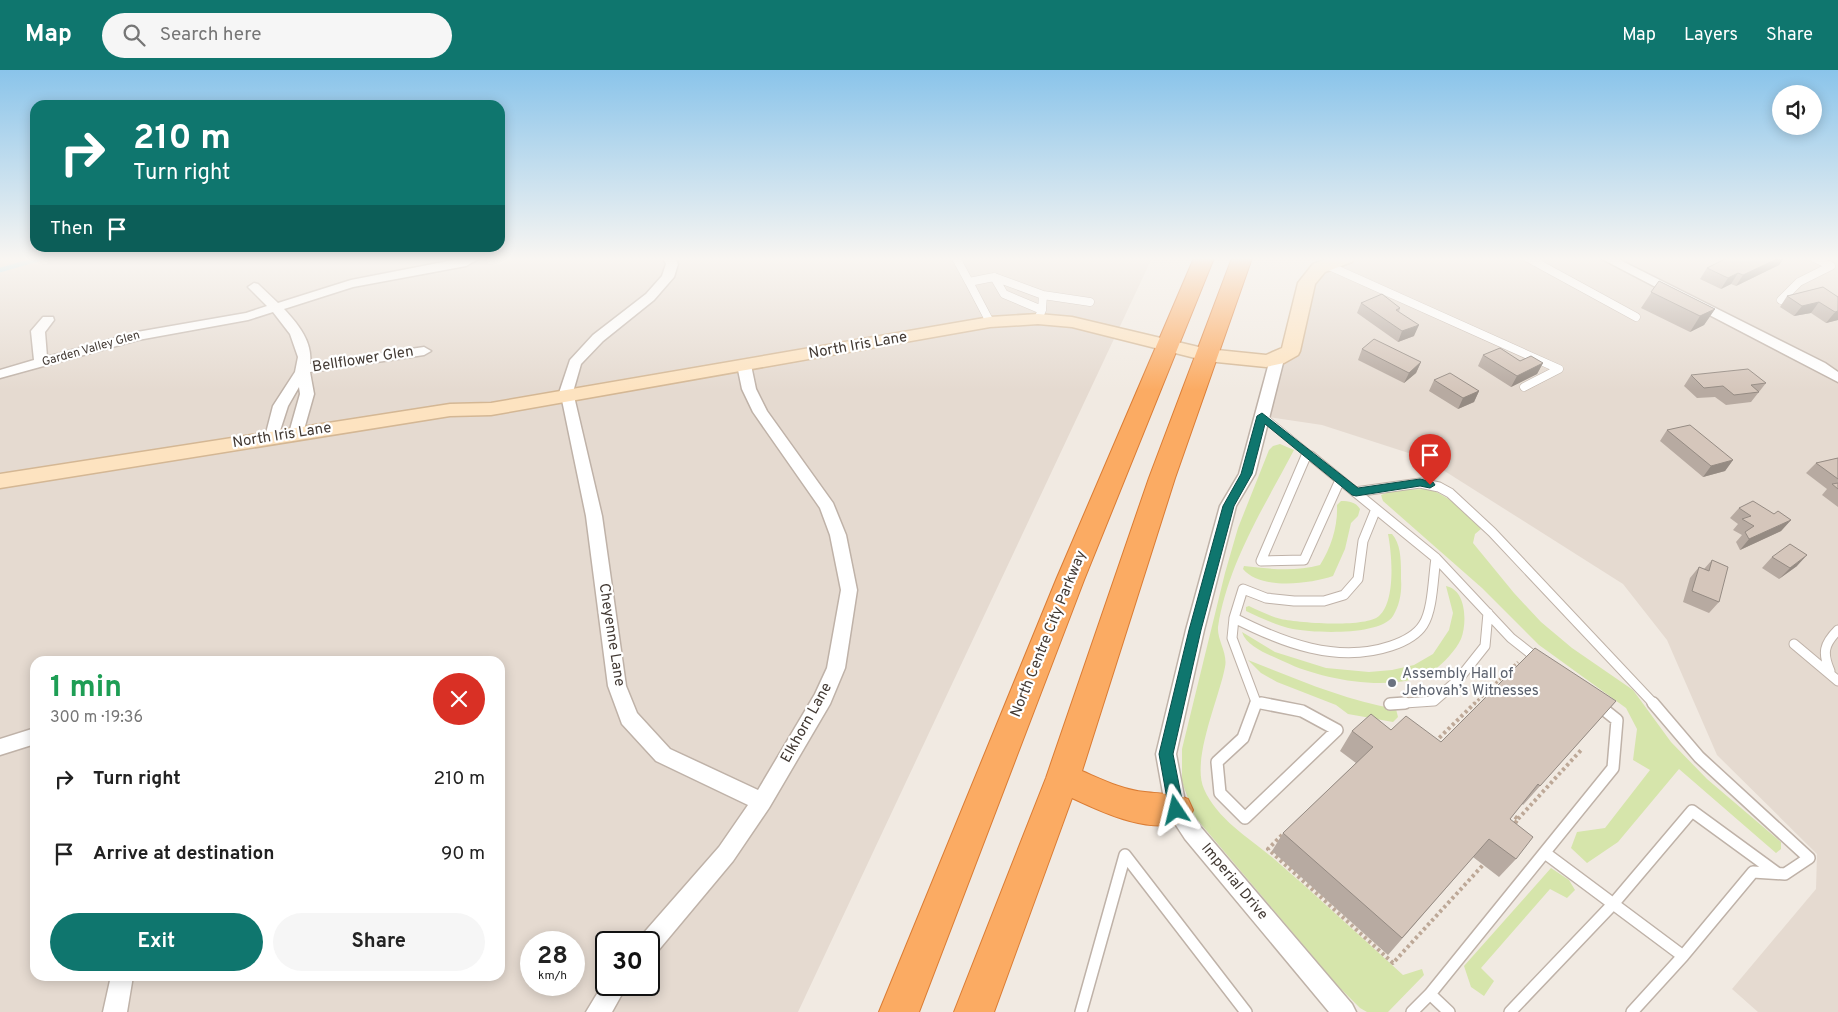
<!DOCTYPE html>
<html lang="en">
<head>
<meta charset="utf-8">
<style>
	body { margin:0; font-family:Overpass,sans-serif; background:#f6f6f6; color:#222; height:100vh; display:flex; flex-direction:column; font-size:19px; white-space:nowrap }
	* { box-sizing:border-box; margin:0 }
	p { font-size:16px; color:#767676 }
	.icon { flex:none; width:28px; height:28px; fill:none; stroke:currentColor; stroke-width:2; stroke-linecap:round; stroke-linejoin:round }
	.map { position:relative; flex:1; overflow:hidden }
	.panel { position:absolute; left:30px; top:586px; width:475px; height:325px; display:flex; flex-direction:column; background:#fff; border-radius:15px; box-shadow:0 2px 12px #0003 }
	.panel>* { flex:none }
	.hud { position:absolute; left:30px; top:30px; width:475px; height:152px; border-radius:15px; box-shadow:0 2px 12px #0003; background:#0f766e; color:#fff; overflow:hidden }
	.fabs { position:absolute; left:1772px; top:15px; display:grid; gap:10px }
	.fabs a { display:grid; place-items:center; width:50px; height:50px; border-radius:50%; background:#fff; box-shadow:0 2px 12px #0003; font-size:25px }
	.speed { position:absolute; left:520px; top:861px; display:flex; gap:10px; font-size:25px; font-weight:700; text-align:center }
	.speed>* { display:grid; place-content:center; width:65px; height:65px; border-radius:50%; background:#fff; box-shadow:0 2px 12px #0003; line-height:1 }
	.speed small { font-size:12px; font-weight:400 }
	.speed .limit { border:2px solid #111; border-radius:8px; background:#fff; color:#111 }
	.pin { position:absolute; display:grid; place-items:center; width:42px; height:42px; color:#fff; margin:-51px -21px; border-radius:50% 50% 50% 0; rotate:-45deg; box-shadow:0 0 5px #0007 }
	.pin .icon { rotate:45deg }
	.me { position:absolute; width:55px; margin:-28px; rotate:350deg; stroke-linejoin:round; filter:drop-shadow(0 0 4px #0008) }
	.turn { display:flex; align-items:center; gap:18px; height:105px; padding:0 20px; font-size:22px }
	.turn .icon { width:65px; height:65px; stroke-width:2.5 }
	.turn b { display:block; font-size:35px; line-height:42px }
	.then { display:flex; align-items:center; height:48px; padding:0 20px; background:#0003; gap:10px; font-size:19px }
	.round { display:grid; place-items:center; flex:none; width:52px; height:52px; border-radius:26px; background:#f6f6f6 }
	.head { display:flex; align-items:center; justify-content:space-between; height:85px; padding:0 20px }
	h1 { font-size:30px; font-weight:700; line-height:38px; color:#1e9e55 }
	.button { display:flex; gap:10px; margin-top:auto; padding:10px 20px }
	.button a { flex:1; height:58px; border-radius:30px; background:#0f766e; color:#fff; font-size:20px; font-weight:700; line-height:58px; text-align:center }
	.button a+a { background:#f6f6f6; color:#222 }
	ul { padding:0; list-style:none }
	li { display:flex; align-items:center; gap:15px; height:75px; padding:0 20px }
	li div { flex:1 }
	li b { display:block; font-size:19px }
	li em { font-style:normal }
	header { display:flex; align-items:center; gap:30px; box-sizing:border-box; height:70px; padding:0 25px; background:#0f766e; color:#fff }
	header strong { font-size:24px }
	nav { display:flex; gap:28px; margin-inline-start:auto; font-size:18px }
	.search { width:350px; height:45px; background:#f6f6f6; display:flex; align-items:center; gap:12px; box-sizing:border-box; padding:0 18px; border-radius:28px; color:#767676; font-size:19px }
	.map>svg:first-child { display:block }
</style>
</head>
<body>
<header>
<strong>Map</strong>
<div class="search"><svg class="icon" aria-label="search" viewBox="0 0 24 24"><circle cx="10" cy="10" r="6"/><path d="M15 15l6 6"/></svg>Search here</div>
<nav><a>Map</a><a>Layers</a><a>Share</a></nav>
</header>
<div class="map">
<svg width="1838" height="942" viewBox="0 0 1838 942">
	<rect width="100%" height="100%" fill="#f1eae2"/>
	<path fill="#e5dad0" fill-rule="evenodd" d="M0,188H1152L798,942H0ZM35,591H500V906H35ZM531,872H574V915H531ZM606,872H649V915H606Z
		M1346,188H1838V942H1758L1732,919L1816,819L1817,784L1717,685L1667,570L1623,514L1424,388L1322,355L1262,346L1277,289L1291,281L1307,213Z"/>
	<path fill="#d6e5ab" d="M1280,374L1294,380C1264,437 1228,493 1218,557C1217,570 1228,583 1225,597C1219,629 1191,690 1204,719C1217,749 1249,768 1273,788C1317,826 1360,866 1403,905L1422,899L1424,905L1388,942H1367L1360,938L1337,915L1195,747L1182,712V679L1225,503L1238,458L1269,380L1273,376Z
		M1429,419C1450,427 1467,442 1481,459L1475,464L1473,473L1514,523L1541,552L1572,578L1633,620L1671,672L1707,709L1781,772V779L1776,783L1679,699L1618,772L1587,793L1571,778L1577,762L1605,758L1650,700L1633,690L1637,659L1626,638L1539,575L1482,518L1383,431L1381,425L1395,420Z
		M1341,431C1349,431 1356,432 1360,439L1358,446L1351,453L1345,479L1333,506C1310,514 1260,520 1243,499L1244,496C1269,499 1295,502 1320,495C1331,478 1338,456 1337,435Z
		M1388,464H1392C1402,475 1401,495 1401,509C1402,521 1400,535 1393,546C1380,566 1314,563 1293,559C1278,556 1261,548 1246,541V537L1249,536C1259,541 1270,546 1281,549C1299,553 1366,558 1379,546C1396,531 1392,484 1388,464Z
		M1446,516C1467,520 1467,554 1461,569C1456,580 1443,594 1433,601C1396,624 1322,610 1285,592C1271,585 1247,578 1242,562L1275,582L1326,598L1369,602L1392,600L1414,595L1433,584L1449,560L1453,543Z
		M1248,590C1296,609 1344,630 1396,639L1398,647L1393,652L1348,644L1336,635L1277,612L1261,603Z
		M1551,798L1569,810L1575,820L1567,828L1550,819L1481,898L1494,911L1484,926L1471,917L1464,896Z"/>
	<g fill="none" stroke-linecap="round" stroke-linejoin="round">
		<path stroke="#9eddee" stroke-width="4.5" d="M0,200L42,188"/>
		<g stroke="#bfb2a8" stroke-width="9">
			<path id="lane-far2" d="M956,188L969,212
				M1528,188L1636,247
				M1327,195L1559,299L1524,317
				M994,207L1004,224L1042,240
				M1781,230L1799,212L1831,196L1814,188
				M1038,249L1042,240L1043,225L1090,232
				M990,252L969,212L994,207L1043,225
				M1262,346L1312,387
				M1305,387L1307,383"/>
		</g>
		<g stroke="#bfb2a8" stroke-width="11">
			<path id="lane-far1" d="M1306,386L1261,491L1304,490L1340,410
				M1311,386L1436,488L1511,568L1539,590
				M1355,422L1420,413L1439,417L1450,423L1492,462L1654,634
				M1376,439L1363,471L1358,509L1344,525L1324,531H1294L1266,528L1243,519L1234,548C1283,573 1337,594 1391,576C1403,572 1416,566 1423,555C1433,540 1433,507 1436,488
				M1234,548L1232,568L1256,632
				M1794,574L1838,611
				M1830,601C1822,583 1824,574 1838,560
				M1256,632L1268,634
				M1255,634L1256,632
				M1390,634L1434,631L1458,610L1485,576L1488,543"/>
		</g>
		<g stroke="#bfb2a8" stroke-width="14">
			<path id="lane" d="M1256,633L1243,668L1217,692L1220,723L1245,748L1337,660L1302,641L1261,633
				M1390,634L1405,633
				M1545,783L1683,886
				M1430,924L1449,942
				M1081,942L1125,785L1246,942
				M1412,942L1430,924L1613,698L1617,650L1597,634
				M1510,942L1614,833L1692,741L1777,803
				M1632,942L1683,886L1753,802L1785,804L1809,788L1699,687L1653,633"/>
		</g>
		<g stroke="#bfb2a8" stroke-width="3">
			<path id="street" d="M464,188H480L466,196L353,217L284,239C298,254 313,272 310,294L424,277L431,281L424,285L310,302L314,324L303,363L301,366H291L289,363L300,324L299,317L288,336L277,370H267L265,367L273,336L295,302L298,287L290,264L273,242L248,250L138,270L0,308V300L34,290L31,261L43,247H53L54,250L45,262L47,287L137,262L246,243L267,236L248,217L254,213L258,214L278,233L351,210Z
				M663,188H675L678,194L674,207L654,230L603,271L581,294L573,322L602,446L626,616L637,643L670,679L758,720L815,624L827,598L841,520L830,465L820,438L753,342L742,319L737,295L739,292L744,291L751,295L756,319L767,341L833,433L846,465L857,520L845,598L830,634L769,738L733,791L657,882L649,885V872H638L641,866L719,777L748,735L656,691L622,654L608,616L586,446L562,330L558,326L570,290L593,265L646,224L662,206L666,194Z
				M1600,188H1616L1825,293L1838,302V312Z
				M1277,285L1284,289L1255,404L1236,436L1204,560L1176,684L1186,737L1199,755L1352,934L1356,942H1329L1185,769L1166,740L1156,684L1186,560L1220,436L1239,404L1270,289Z
				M35,658V674L0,685V669Z
				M111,906H133L127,942H103Z
				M606,909V915H627L612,942H586Z"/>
		</g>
		<g stroke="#d4b794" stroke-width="3">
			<path id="secondary" d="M1329,188H1354L1352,192L1325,202L1315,214L1300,281L1298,285L1284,293L1266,297L1207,291L1072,257L1038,254L990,257L491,345L450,346L0,418V404L450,334L491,333L990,247L1038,244L1072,247L1207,279L1266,285L1282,278L1298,213L1313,194Z"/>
		</g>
		<g stroke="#da7c34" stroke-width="2">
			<path id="highway" d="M1194,188H1214L1084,510L919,942H879L1056,510Z
				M1232,188H1252L1175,408L1082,701C1103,710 1123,720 1145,722C1161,724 1174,723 1188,729L1193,740L1188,751C1151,765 1106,744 1072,728L994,942H954L1046,708L1149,408Z"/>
		</g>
		<path stroke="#bda897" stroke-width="3" stroke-dasharray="2.5 2.5" stroke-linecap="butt" d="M1474,634L1518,592"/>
		<path stroke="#bda897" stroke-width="4" stroke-dasharray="3 3" stroke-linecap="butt" d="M1435,672L1475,633
			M1510,743L1518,749L1514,755
			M1518,749L1582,679
			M1282,765L1268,779L1393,893L1483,795"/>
		<use href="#lane-far2" stroke="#fff" stroke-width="8"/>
		<use href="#lane-far1" stroke="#fff" stroke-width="9"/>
		<use href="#lane" stroke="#fff" stroke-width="11"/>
		<use href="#street" fill="#fff" fill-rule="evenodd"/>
		<use href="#secondary" fill="#fde3c0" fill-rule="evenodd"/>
		<use href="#highway" fill="#fbab63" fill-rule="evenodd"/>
	</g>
	<path fill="#b7aaa1" d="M1727,188H1784L1779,195L1736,216L1731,214L1721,219L1700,209L1707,198Z
		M1659,211L1715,239L1704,255L1690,262L1641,238Z
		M1823,217L1838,250L1826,253L1811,243L1794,246L1780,237L1787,226Z
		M1361,233L1400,238L1399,242L1414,266L1398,272L1357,243Z
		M1362,279L1421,292L1416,303L1404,313L1358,290Z
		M1483,285L1520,291L1543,293L1537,304L1511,317L1478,296Z
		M1691,305L1766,313L1751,332L1726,335L1715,327L1697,328L1684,316Z
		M1434,310L1479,321L1474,332L1458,339L1429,321Z
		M1667,360L1733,390L1725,401L1703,407L1660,371Z
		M1838,388V437L1822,425L1827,419L1806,403L1816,393Z
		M1739,438L1774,444L1791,450L1781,461L1740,480L1736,472L1742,465L1733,460L1738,454L1730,448Z
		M1772,487L1797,496L1779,509L1762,498Z
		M1712,490L1719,532L1709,543L1683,532L1690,508L1699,497L1704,499Z
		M1616,631L1523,735L1522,734L1510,749L1516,789L1499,807L1473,787L1388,885L1272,781L1283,763L1356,693L1340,681L1352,661L1391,660L1441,672Z"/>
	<path fill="#958b83" d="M1779,188H1784L1779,195L1736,216L1743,205Z
		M1738,203L1731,214L1721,219L1728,208Z
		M1819,232L1811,243L1794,246L1802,236Z
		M1715,239L1704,255L1690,262L1700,246Z
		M1838,241V250L1826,253L1835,242Z
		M1419,255L1414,266L1398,272L1402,261Z
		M1421,292L1416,303L1404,313L1409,303Z
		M1543,293L1537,304L1511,317L1517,306Z
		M1479,321L1474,332L1458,339L1463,328Z
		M1733,390L1725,401L1703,407L1711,396Z
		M1791,450L1781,461L1740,480L1749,469Z
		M1807,485L1797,496L1779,509L1790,498Z"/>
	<path fill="#d5c6bb" stroke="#958b83" d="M1727,188H1779L1743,205L1738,203L1728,208L1707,198Z
		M1659,211L1715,239L1700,246L1651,222Z
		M1823,217L1838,227V241L1835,242L1819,232L1802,236L1787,226Z
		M1382,224L1400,238L1396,240L1419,255L1402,261L1361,233Z
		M1374,269L1421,292L1409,303L1362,279Z
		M1500,278L1520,291L1531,286L1543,293L1517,306L1483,285Z
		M1748,299L1766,313L1751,315L1759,322L1734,325L1723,316L1704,318L1691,305Z
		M1450,303L1479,321L1463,328L1434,310Z
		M1690,355L1733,390L1711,396L1667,360Z
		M1838,388V409L1816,393Z
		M1838,413V419L1832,414Z
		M1753,431L1774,444L1778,441L1791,450L1749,469L1745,462L1754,456L1742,449L1751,446L1739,438Z
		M1790,474L1807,485L1790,498L1772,487Z
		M1712,490L1728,497L1719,532L1692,521L1699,497L1709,501Z
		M1535,578L1616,631L1540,716L1538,714L1510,749L1533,767L1516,789L1489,769L1402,868L1283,763L1373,677L1352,661L1371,644L1391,660L1406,646L1441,672Z"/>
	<linearGradient id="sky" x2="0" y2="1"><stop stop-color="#8ac4ea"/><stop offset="0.59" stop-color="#f9f6f2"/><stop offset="1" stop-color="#f9f6f2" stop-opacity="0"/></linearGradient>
	<rect width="1838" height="320" fill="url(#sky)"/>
	<path fill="#0f766e" stroke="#0a4d48" d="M1262,343L1358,418L1420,409L1433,412L1435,415L1430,418L1420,416L1356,426L1352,425L1265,354L1252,404L1234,436L1201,560L1173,684L1184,740L1182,744L1176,746L1171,744L1169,740L1159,684L1189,560L1223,436L1241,404L1257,346Z"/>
	<circle fill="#6b7280" stroke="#fff" stroke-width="2" cx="1392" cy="613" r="5"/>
	<g text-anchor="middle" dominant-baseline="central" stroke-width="4.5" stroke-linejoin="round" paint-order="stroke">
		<g font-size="12" fill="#423933" stroke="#fff">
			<text transform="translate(91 279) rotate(-16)">Garden Valley Glen</text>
		</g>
		<g font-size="15" fill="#423933" stroke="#fff">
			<text transform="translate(858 276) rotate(-10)">North Iris Lane</text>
			<text transform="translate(363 290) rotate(-9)">Bellflower Glen</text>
			<text transform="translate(282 366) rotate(-9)">North Iris Lane</text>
			<text transform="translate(1049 564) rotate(-68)">North Centre City Parkway</text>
			<text transform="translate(611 565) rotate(81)">Cheyenne Lane</text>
			<text transform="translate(807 653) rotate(-61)">Elkhorn Lane</text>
			<text transform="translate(1234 812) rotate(50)">Imperial Drive</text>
		</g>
		<g font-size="15" fill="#5b616d" stroke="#fff" text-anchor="start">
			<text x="1402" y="604">Assembly Hall of<tspan x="1402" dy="17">Jehovah’s Witnesses</tspan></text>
		</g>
	</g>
</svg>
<div class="fabs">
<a><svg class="icon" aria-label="sound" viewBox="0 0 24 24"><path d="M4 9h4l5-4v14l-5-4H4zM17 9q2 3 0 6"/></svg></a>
</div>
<div class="speed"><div>28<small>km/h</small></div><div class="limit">30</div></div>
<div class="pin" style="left:1430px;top:415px;background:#d93025"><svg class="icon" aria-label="arrive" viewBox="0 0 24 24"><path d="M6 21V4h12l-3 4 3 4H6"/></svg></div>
<svg class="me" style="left:1176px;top:740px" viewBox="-20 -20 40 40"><path d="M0-17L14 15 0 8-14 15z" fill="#0f766e" stroke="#fff" stroke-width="4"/></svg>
<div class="hud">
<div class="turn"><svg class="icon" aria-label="right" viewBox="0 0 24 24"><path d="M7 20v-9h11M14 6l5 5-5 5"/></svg><div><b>210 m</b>Turn right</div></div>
<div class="then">Then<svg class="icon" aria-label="arrive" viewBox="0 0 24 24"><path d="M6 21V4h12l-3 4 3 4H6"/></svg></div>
</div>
<section class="panel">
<div class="head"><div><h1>1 min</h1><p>300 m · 19:36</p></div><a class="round" style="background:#d93025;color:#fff"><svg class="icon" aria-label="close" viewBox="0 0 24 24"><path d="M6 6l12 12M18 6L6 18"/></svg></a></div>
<ul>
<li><svg class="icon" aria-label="right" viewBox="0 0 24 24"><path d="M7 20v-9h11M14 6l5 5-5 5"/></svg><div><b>Turn right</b></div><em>210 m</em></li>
<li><svg class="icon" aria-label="arrive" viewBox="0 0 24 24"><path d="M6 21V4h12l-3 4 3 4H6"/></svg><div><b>Arrive at destination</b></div><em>90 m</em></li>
</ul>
<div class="button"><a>Exit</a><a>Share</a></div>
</section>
</div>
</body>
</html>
